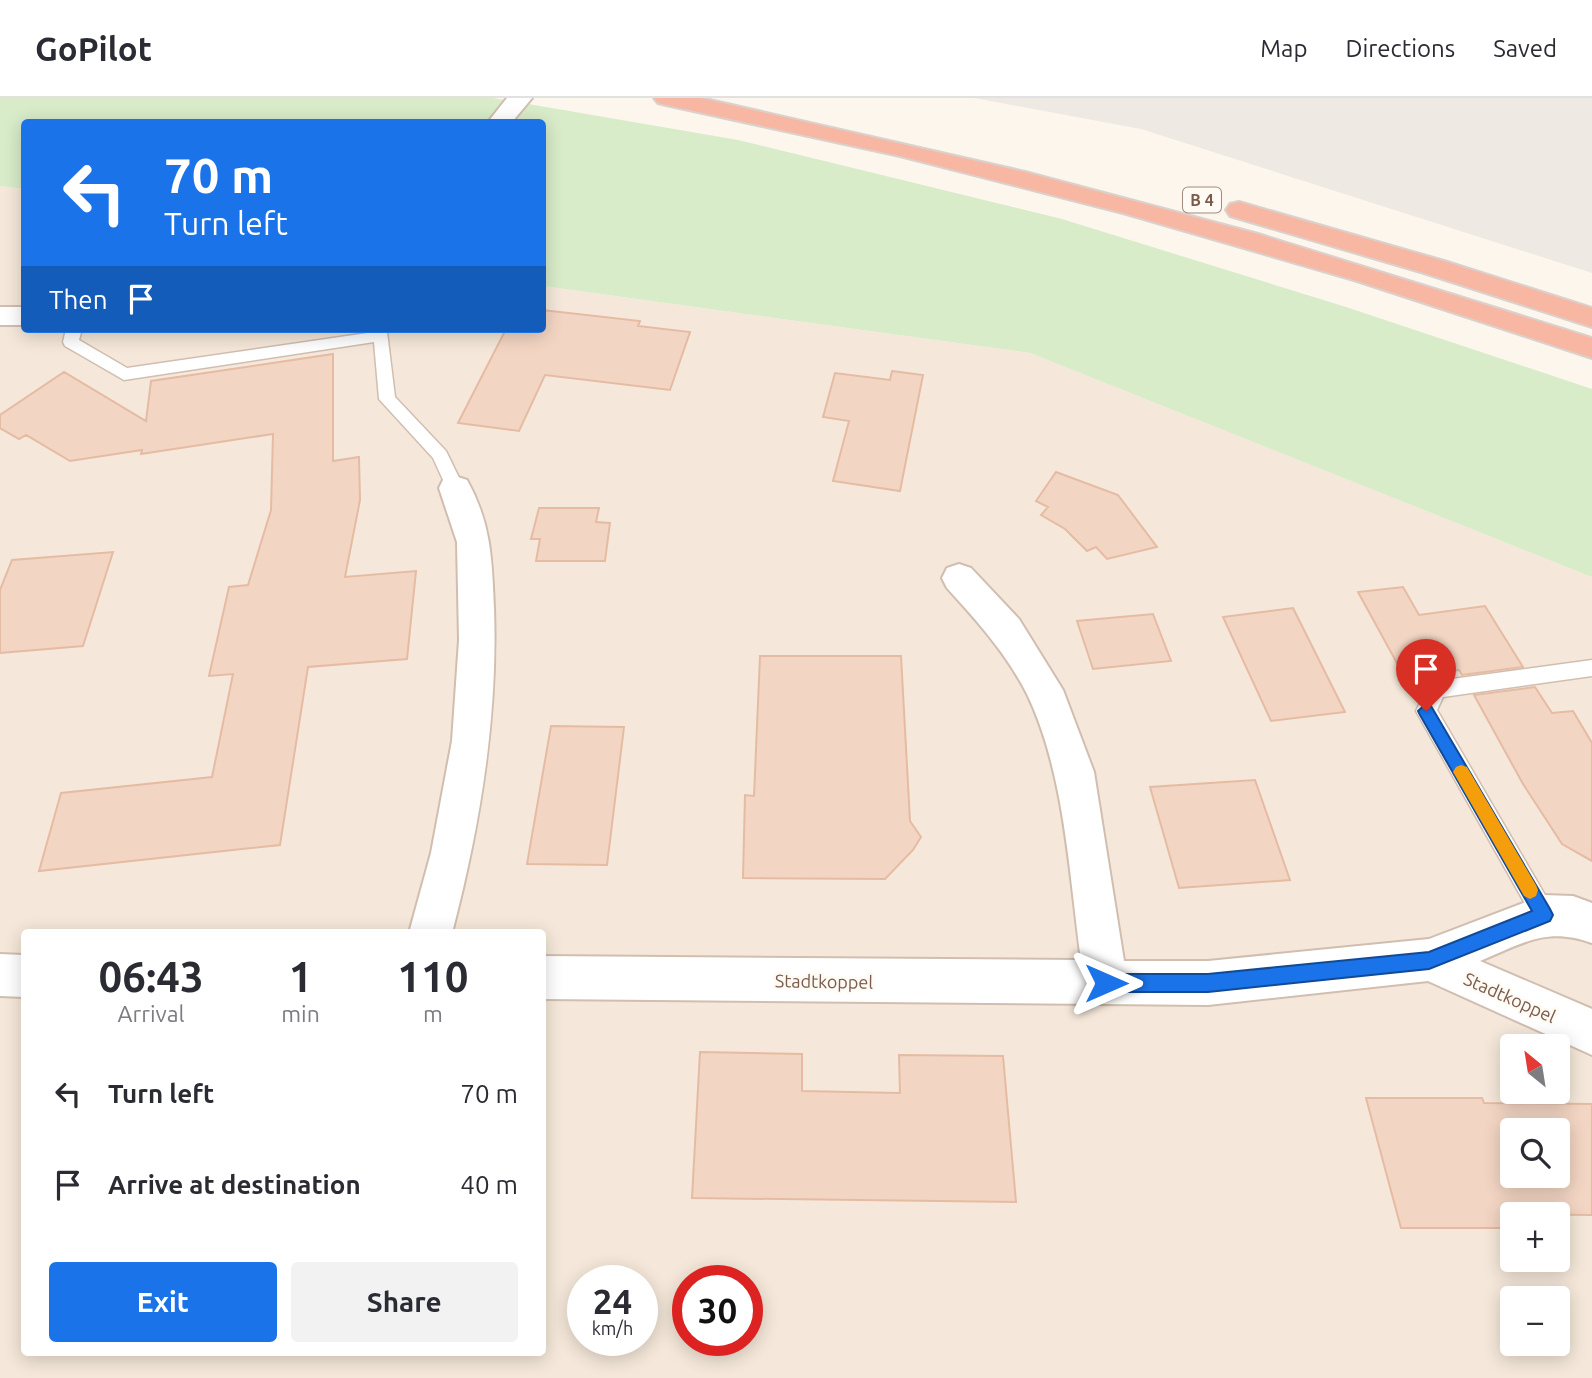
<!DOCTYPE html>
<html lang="en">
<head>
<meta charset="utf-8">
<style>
	body { margin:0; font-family:Ubuntu,sans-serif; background:#f2f2f3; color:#2b2b33; height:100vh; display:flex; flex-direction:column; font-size:26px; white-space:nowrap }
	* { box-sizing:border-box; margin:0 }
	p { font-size:23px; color:#7c7c81 }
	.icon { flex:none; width:38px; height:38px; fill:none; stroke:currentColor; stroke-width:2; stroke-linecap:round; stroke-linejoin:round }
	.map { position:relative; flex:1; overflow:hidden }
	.drawer { position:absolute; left:21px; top:831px; width:525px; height:427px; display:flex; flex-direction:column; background:#fff; border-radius:7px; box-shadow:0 4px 18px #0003 }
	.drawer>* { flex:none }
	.banner { position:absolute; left:21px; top:21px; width:525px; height:214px; border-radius:7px; box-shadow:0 4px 18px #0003; background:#1a73e8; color:#fff; overflow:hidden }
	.needle { width:46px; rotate:330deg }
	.buttons { position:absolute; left:1500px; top:936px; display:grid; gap:14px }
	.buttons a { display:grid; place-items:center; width:70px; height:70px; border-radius:7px; background:#fff; box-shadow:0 4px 18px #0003; font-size:35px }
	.speed { position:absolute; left:567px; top:1167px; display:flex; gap:14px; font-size:35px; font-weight:700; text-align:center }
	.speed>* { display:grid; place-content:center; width:91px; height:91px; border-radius:50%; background:#fff; box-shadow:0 4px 18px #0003; line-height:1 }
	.speed small { font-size:18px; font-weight:400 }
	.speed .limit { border:10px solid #d22; background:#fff; color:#111 }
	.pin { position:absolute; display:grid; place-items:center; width:60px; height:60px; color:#fff; margin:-72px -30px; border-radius:50% 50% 50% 0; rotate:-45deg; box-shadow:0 0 7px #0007 }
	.pin .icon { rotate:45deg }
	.me { position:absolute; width:77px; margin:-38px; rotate:90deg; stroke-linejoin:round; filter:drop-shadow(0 0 5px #0008) }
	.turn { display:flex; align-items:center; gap:24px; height:147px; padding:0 28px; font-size:32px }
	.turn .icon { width:91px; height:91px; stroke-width:2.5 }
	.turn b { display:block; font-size:49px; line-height:60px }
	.then { display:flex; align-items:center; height:66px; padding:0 28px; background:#0003; gap:14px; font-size:26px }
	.eta { display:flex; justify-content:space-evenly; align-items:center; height:119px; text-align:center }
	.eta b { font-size:42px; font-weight:700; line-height:49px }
	.primary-button { display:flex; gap:14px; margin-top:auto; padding:14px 28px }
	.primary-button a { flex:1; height:80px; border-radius:7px; background:#1a73e8; color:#fff; font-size:28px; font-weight:700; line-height:80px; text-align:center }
	.primary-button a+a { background:#f2f2f3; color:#2b2b33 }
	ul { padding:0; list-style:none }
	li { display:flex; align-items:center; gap:21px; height:91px; padding:0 28px }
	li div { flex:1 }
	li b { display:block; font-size:26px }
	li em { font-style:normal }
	header { display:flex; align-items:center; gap:42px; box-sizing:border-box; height:98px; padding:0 35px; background:#fff; border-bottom:2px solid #e1e1e2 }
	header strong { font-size:33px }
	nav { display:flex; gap:38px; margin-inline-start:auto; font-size:24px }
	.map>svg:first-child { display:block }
</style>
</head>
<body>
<header>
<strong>GoPilot</strong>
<nav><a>Map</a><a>Directions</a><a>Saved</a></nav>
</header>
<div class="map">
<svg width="1592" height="1280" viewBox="0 0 1592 1280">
	<rect width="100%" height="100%" fill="#fdf6ec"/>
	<path fill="#f5e8da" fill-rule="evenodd" d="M0,88L24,91V231H542L543,188L1030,255L1592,479V1280H0ZM24,835H542V1255H24ZM1512,948H1558V994H1512ZM1512,1032H1558V1078H1512ZM1512,1116H1558V1162H1512ZM583,1183H642V1242H583ZM688,1183H747V1242H688ZM1512,1200H1558V1246H1512Z"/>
	<path fill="#efe9e4" d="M974,0H1592V175L1141,31Z"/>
	<path fill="#d8ecc9" d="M0,0H493L738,42L1062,121L1346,209L1592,291V479L1030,255L543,188L542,24H24V91L0,88Z"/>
	<path fill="#f3d5c3" stroke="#e6bba3" stroke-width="2" fill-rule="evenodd" d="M542,212L640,223L638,228L690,234L670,292L545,277L519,333L458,325L506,231H542Z
		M333,256V363L359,359L360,402L345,479L416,473L407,561L308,569L280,747L39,773L61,695L212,679L233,576L209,578L229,489L248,487L271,412L273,336L141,356L142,352L70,363L26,337L19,341L0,330V317L64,274L146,323L151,283Z
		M892,273L923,277L900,393L833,383L849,323L823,319L835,275L890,282Z
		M1056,374L1118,397L1157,449L1107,461L1096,449L1087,453L1065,431L1041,417L1048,409L1036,403Z
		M539,410H599L596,424L610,425L605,463H536L540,441H531Z
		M113,454L83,548L0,555V492L12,462Z
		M1403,489L1419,517L1485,508L1523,569L1462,577L1459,572L1404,578L1358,494Z
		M1293,510L1345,614L1271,623L1223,519Z
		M1153,516L1171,563L1093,571L1077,523Z
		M760,558H901L910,723L921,739L913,752L885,781L743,780L745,697L754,698Z
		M1535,589L1552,615L1573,613L1592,645V763L1562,746L1523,686L1474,597Z
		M551,628L624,629L607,767L527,766Z
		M1255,682L1290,782L1179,790L1150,689Z
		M700,954L802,956V993L900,995L899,957L1003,958L1016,1104L692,1100Z
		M1366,1000H1482L1484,1005L1592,1006V1117L1512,1116V1130H1401ZM1512,1032H1558V1078H1512Z"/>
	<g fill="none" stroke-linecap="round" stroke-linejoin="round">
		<g stroke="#d1beb0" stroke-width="3">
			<path id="lane" d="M66,231H82L79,242L127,270L381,233L387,234L395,299L446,353L464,390L461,395H449L433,360L379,301L374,244L124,282L65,248L63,244Z
				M1592,562V578L1443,599L1437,612L1552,809L1556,817L1552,825L1544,828L1536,825L1416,613L1430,585L1437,583Z"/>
		</g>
		<g stroke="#d1beb0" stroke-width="4">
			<path id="street" d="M507,0H532L512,24H488Z
				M0,209H24V227H0Z
				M455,378L467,382C491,425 492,461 494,510C498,620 480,728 452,835H409L431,755L452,643L459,542L457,444L439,390L443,382Z
				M959,466L971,470L1019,521L1063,592L1094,674L1124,863H1208L1429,841L1544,797L1573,798L1592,805V845C1546,828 1522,846 1480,863L1592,911V957L1428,883L1208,907L542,901V858L1081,862C1069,776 1065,675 1027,596C1006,555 977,523 947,490L942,480L947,470Z
				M0,856L24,857V899L0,898Z"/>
		</g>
		<g stroke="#dad1cd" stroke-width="4">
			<path id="highway" d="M654,0H701L1025,74L1258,136L1592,240V260L1354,182L1123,115L900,58L666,7L658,5Z
				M1239,104L1444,163L1592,210V229L1424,175L1230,118L1226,112L1230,106Z"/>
		</g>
		<use href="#lane" fill="#fff" fill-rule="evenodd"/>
		<use href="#street" fill="#fff" fill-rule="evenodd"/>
		<use href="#highway" fill="#f7b7a3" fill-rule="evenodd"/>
	</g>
	<path fill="#1a73e8" stroke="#114b97" stroke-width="2" d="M1426,606L1431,608L1550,811L1553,817L1550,823L1429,871L1208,894H1106L1100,891L1097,885L1100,879L1106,876H1208L1429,854L1532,813L1420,617L1418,613Z"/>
	<path fill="#f59e0b" d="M1461,667L1467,669L1536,787L1538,792L1536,798L1530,801L1524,798L1456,679L1453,674L1456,669Z"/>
	<g text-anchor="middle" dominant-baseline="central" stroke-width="5" stroke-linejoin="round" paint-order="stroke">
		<rect fill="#fffaf3" stroke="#a28b7f" stroke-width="2" x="1183" y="89.5" width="38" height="25" rx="5"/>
		<g font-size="16" font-weight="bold" fill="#7a5c4d">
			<text x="1202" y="102">B 4</text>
		</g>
		<g font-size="18" fill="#7a5c4d" stroke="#fffaf3">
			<text transform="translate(824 883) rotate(1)">Stadtkoppel</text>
			<text transform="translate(1510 899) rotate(24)">Stadtkoppel</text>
		</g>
	</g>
</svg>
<div class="buttons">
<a><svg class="needle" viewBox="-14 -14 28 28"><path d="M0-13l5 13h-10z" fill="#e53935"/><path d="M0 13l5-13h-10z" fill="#7c7c81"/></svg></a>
<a><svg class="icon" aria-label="search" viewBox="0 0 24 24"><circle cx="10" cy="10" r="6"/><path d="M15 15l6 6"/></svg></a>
<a>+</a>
<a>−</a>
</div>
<div class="speed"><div>24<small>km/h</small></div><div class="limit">30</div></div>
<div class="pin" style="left:1426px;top:613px;background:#d93025"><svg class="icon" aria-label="arrive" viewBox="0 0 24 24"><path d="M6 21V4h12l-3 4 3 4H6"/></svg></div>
<svg class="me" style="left:1106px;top:885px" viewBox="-20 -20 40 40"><path d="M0-17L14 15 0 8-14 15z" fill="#1a73e8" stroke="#fff" stroke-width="4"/></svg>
<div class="banner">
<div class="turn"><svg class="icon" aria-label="left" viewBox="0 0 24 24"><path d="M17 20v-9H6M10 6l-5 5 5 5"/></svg><div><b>70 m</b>Turn left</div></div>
<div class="then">Then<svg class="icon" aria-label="arrive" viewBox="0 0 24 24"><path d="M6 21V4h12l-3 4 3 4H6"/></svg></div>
</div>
<section class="drawer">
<div class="eta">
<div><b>06:43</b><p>Arrival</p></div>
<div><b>1</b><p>min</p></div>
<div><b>110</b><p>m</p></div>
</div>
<ul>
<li><svg class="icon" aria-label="left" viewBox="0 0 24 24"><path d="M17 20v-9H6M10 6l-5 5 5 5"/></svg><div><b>Turn left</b></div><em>70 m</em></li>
<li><svg class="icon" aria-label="arrive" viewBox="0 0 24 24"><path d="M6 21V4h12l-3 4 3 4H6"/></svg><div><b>Arrive at destination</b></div><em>40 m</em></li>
</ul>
<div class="primary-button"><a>Exit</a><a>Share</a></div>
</section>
</div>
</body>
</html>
